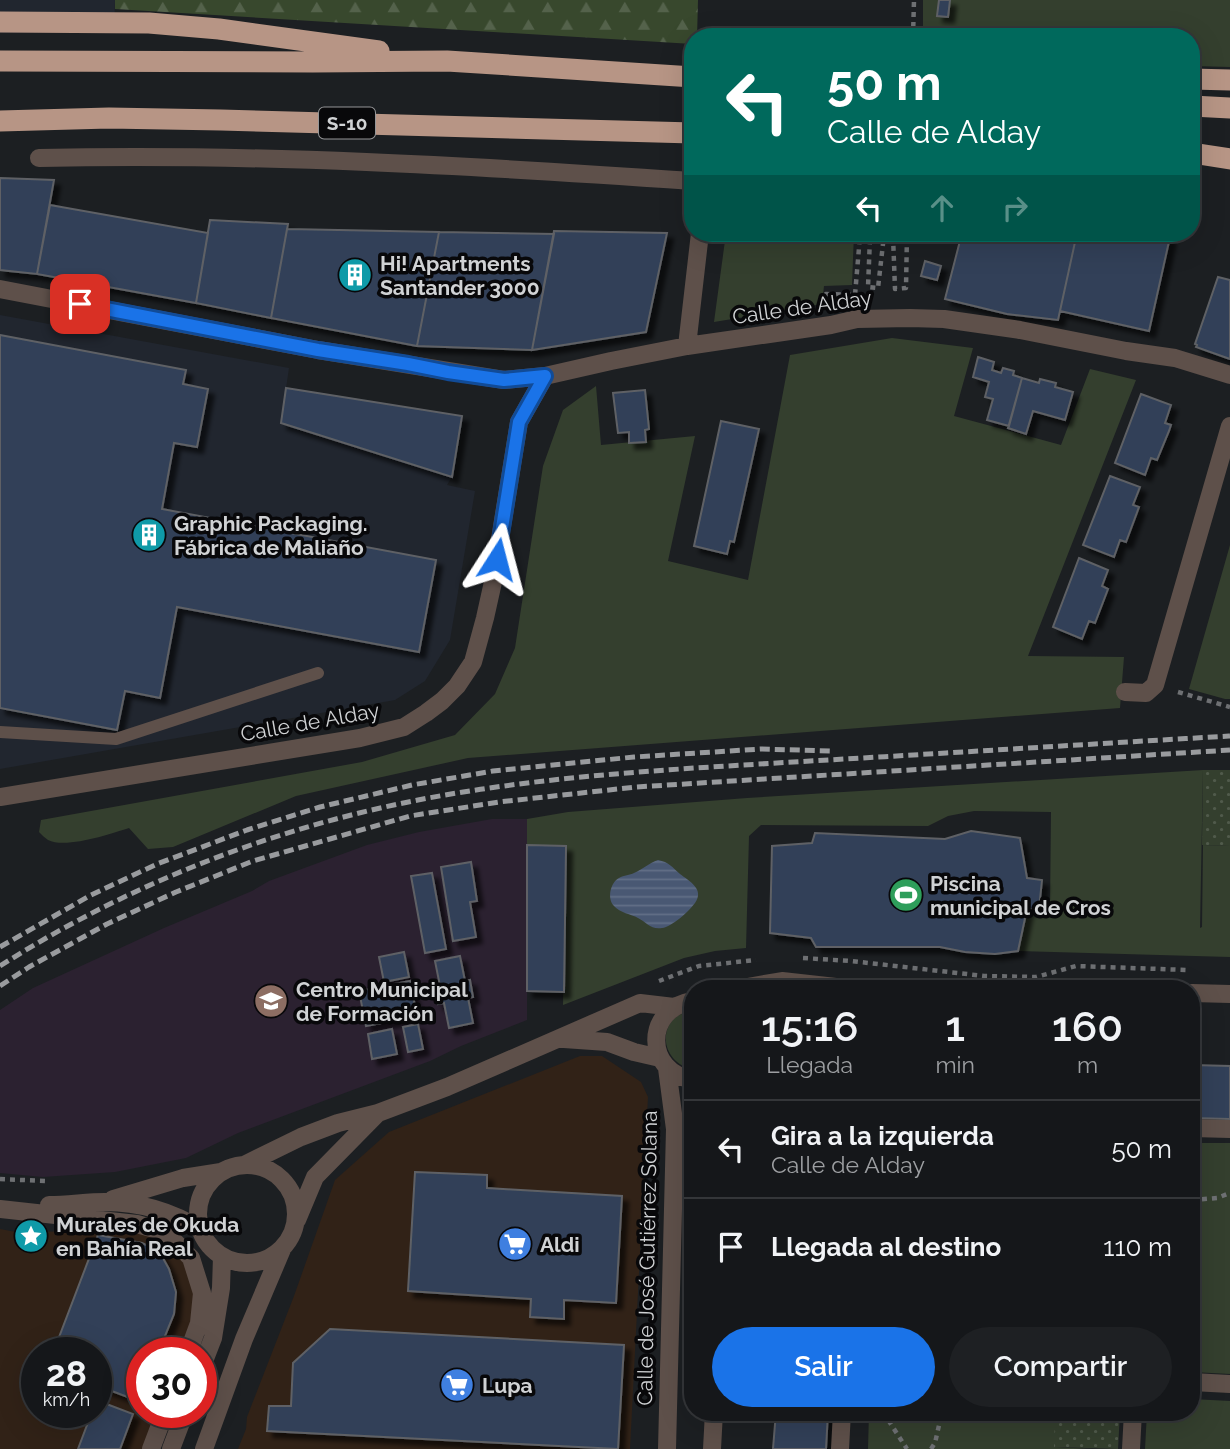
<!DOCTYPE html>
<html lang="es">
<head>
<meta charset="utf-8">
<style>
	body { margin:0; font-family:Raleway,sans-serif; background:#1e2023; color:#f1f3f6; height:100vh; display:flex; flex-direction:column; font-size:26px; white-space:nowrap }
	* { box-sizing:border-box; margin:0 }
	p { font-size:23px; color:#9d9fa2 }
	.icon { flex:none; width:38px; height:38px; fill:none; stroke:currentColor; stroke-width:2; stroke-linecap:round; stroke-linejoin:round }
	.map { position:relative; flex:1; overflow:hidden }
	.details { position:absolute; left:684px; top:980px; width:516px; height:441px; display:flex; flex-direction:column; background:#15171a; border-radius:28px; box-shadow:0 7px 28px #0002,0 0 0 2px #343639 }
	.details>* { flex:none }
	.hud { position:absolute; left:684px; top:28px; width:516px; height:214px; border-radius:28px; box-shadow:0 7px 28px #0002,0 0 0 2px #343639; background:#00695c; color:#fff; overflow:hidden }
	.speed { position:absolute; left:21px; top:1337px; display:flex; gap:14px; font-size:35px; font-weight:700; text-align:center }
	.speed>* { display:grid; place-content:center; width:91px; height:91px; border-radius:50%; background:#15171a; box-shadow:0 7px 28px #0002,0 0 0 2px #343639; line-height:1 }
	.speed small { font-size:18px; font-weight:400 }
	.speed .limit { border:10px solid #d22; background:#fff; color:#111 }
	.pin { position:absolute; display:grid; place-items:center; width:60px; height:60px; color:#fff; margin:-30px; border-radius:14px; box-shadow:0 4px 10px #0006 }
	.me { position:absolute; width:77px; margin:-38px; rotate:9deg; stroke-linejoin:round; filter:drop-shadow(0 0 5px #0008) }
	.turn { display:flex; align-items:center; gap:24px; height:147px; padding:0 28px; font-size:32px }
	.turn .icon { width:91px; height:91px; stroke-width:2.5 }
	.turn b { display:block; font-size:49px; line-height:60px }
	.lanes { display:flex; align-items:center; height:66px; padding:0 28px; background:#0003; justify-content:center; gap:35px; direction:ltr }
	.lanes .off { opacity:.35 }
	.eta { display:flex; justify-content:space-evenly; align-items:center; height:119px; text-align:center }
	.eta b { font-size:42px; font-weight:600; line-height:49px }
	.action { display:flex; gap:14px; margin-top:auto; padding:14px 28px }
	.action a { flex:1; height:80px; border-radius:42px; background:#1a73e8; color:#fff; font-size:28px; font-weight:600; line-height:80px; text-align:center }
	.action a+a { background:#1e2023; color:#f1f3f6 }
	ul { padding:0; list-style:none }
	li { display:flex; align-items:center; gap:21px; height:98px; padding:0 28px; border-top:2px solid #343639 }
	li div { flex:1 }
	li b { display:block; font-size:26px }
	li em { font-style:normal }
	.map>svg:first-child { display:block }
</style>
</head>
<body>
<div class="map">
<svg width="1230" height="1449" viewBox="0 0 1230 1449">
	<defs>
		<pattern id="forest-firs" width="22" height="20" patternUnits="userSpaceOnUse" patternTransform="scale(1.75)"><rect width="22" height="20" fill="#38482d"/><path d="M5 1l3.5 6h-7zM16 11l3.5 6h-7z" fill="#54624b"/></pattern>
		<pattern id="park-dots" width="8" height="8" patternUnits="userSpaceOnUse" patternTransform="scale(1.75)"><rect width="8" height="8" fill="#343f2e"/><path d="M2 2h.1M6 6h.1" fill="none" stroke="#505a4b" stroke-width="1.8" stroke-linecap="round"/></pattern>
		<pattern id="water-rules" width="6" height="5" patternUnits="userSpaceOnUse" patternTransform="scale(1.75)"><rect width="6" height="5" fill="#495873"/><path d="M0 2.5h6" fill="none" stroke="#626f86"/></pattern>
		<filter id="shadow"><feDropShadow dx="6" dy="6" stdDeviation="2" flood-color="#0009"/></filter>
	</defs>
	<rect width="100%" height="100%" fill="#1c1f22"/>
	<path fill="#312217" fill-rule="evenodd" d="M580,1056H602L641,1082L648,1097L630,1449H238L246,1429L247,1417L294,1296L335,1180L389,1132Z
		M0,1229L16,1232L108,1231L151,1233L182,1259L197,1298L183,1353H142V1412H159L144,1449H0ZM37,1353H96V1412H37Z"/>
	<path fill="#21262f" d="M0,0H115L114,32L0,33Z
		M0,315L289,368L281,423L452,477L447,485L475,491L450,640L425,681L395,700L0,769Z"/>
	<path fill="#2b2130" d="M492,819H527V1020L461,1046L430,1061L238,1133L186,1158L115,1172L43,1177L0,1173V1010L33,988L164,928L252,891L269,881L367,845L419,832Z"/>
	<path fill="#343f2e" d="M923,0H1230V67L1192,66V37H923Z
		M726,233H854L852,285L824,286L822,304L714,322Z
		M892,338L973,348L954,416L1061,445L1090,369L1136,380L1028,656L1124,657L1120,708L468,758L296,796L173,847L148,849L129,828C110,834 66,849 48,840C45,838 42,835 39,832L41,820L362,762L455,735L495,694L515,648L543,466L563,410L596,386L601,445L695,436L668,561L748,580L790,355Z
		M1230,545V699H1225L1189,689Z
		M1203,770L1200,928L1202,927L1203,845L1230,846V957L1018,951L1027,909L1050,908L1051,812L974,811L948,816L928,826L761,825L749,836L746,948L715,951L684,958L563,1005L566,846L527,845V819L568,812L747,798Z
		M693,1010V1069C671,1066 657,1040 672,1021C678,1014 685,1013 693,1010Z
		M1192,1143H1230V1374L1192,1372Z
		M1192,1399L1230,1401V1449H1145L1147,1412H1192Z
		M869,1412H1055V1447L1093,1449H868Z"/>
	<path fill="url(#forest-firs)" d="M115,0H698L697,37H693V44L115,9Z"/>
	<path fill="url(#park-dots)" d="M1203,770H1230V846L1202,845Z
		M1055,1412H1120L1118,1449L1054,1447Z"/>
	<path fill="url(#water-rules)" d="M658,860C669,862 672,867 680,874C689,881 705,889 695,903C689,911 672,927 662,928C651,930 646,922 638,918C631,914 620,913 614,906C607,899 610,883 619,878C624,875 630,875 634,873C643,869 649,863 658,860Z"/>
	<path fill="#304059" stroke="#5e6165" stroke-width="2" filter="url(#shadow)" d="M939,0H950L948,17L937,16Z
		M0,178L54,180L37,274L0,270Z
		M50,205L208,233L196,303L37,274Z
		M210,220L288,224L271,318L196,303Z
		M287,229L439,232L417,346L271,318Z
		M554,231L667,233L646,332L532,350Z
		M439,232L554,234L532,350L417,346Z
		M962,233H1077L1058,320L1007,314L945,299Z
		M1077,233H1151L1170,237L1149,331L1060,311Z
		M925,261L941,266L937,280L921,276Z
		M1218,277L1230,280V359L1196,347L1197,345L1195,344Z
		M0,335L186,370L183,384L208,389L197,447L174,443L162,509L436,560L419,652L177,607L160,698L125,691L117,730L0,708Z
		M978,357L994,362L992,370L1001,373L1003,368L1014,371L1013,375L1022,378L1009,426L987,420L993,399L985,397L989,382L973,377Z
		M1022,378L1039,383L1040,379L1056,383L1055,387L1073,392L1065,420L1033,411L1026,434L1008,428Z
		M286,388L462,416L452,477L281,423Z
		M645,390L649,429L645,430L646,442L629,443V432L618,433L613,393Z
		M1141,394L1171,405L1165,423L1171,425L1169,431L1157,460L1151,458L1145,475L1115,463Z
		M721,421L759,429L734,542L730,541L727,554L694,546Z
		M1110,476L1140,487L1133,505L1139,507L1126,542L1120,540L1114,557L1083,545Z
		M1079,558L1108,570L1102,586L1108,589L1095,623L1089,621L1082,639L1053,627Z
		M971,831L1020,838L1027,878L1042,880L1039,909H1027L1018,951L995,954L965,952L940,947H816L811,938L770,933L772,846L812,843L815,833L945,839Z
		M527,845L566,846L564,992L527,991Z
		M471,862L477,901L470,902L476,937L453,941L441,867Z
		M432,873L446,949L425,953L411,876Z
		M404,952L409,977L384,982L379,957Z
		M460,956L465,981L470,980L473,997L468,998L473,1023L449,1028L444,1003L438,1004L435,987L440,986L435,961Z
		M410,981L417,1016L366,1026L359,991Z
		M418,1024L423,1049L408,1052L403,1027Z
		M392,1029L397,1054L372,1059L368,1034Z
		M1192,1065L1230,1066V1119L1192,1118Z
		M415,1172L487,1175V1188L622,1196L616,1303L564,1300V1319L530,1317L531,1299L408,1291Z
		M98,1235L142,1243L159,1251L169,1269L176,1292L174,1314L158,1353H142V1392L138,1401L96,1385V1353H53Z
		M330,1329L624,1345L618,1449L267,1431L269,1406H291L293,1363Z
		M96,1400L133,1414L120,1449H78L92,1412H96Z
		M776,1412H828L826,1449H773Z"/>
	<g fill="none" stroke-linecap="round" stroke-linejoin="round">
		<path stroke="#6e7073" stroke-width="4.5" stroke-dasharray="5 5" stroke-linecap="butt" d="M913,37L914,0
			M828,304L826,294L855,295L860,236L870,238L868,287L878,288L884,235L893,236L895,289L906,288L907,233
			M1178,692L1230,707
			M803,958L851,961L984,976L1036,977L1076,966L1187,970
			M659,981L699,966L756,960
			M0,1179L45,1181
			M1192,1200L1217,1198L1230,1193
			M883,1412L907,1449
			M931,1449L935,1443L942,1412"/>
		<path stroke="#5e504a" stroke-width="12" d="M0,732L116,739L318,673"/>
		<path stroke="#5e504a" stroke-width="18" d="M1192,1128L1230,1129
			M1192,1382L1230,1384
			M840,1449L842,1412
			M1131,1449L1133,1412"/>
		<path stroke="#5e504a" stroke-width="18" d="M39,158C257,153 476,166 693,181
			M0,289L318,350L504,380L545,376L611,361L687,346L831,325L857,319L910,318L944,319L1020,330L1126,351L1175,358L1230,375
			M687,346L700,233
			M1125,692L1146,693L1155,685L1230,426
			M0,797L360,738L404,727L426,713L442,701L457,686L473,662L485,618L493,582L519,422L545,376
			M736,989L782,981L854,989H871
			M1192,993L1230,994
			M693,1001C644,1008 644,1072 693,1080
			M564,1039L607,1042L634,1052L660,1058
			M667,1068L675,1129L667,1449
			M244,1165L301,1137L338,1123L378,1113L447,1087L640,1003L674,1007
			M198 1214a49 49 0 1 1 98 0a49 49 0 1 1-98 0Z
			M113,1199L183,1178L221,1172
			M49,1205C68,1205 87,1202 105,1202C141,1202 171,1211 201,1230
			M0,1209L137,1224L165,1232L191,1258L202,1293L199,1323L188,1353
			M297,1220L315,1177L376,1115
			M201,1369L213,1338L221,1288L222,1256
			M151,1449L165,1412
			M171,1449L185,1412
			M204,1449L244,1339L283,1247
			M712,1449L714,1412"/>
		<path stroke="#b79585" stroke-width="21" d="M0,22L149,23L219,29L379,51
			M0,61L313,62L447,61L693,77
			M1192,79L1230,80
			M1192,106L1230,108
			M0,121L109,118L221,120L693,133
			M1192,153L1230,159"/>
		<path stroke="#999b9e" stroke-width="5" stroke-dasharray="10 5" stroke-linecap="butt" d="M0,947L91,895L157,864L247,830L320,807L412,785L493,771L634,757L761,749L832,751
			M0,966C127,885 270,829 418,800C547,775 679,769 810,761C950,753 1090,744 1230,736
			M0,986L29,967L107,924L176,892L253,861L410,816L499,802L636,787L1230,750"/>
	</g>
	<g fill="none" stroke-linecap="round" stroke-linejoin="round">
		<g stroke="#114b97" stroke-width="18">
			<path id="route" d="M80,304L318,350L408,364L448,372L504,380L545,376L519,422L497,559"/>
		</g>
		<use href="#route" stroke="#1a73e8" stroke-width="12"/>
	</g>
	<defs>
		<g id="building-disc" transform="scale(1.75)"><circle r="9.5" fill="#0f9aa8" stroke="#08080a"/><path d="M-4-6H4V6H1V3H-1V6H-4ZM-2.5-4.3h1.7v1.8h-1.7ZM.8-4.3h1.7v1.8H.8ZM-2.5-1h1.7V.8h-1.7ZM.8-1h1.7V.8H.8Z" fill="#fff"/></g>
		<g id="stadium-disc" transform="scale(1.75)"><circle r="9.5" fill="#2e9e5b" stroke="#08080a"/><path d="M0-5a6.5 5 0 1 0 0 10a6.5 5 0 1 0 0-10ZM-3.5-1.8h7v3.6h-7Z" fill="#fff"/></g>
		<g id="school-disc" transform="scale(1.75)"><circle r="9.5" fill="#8d6e63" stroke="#08080a"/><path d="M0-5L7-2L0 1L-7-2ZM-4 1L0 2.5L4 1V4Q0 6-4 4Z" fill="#fff"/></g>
		<g id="sight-disc" transform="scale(1.75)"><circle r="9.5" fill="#0f9aa8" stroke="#08080a"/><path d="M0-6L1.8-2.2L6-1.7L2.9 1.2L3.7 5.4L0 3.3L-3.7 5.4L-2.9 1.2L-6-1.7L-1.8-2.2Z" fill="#fff"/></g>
		<g id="supermarket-disc" transform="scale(1.75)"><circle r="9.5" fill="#3f7fe0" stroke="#08080a"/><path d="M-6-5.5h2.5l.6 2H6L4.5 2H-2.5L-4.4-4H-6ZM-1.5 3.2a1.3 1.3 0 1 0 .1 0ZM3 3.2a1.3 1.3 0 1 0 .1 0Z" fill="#fff"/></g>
	</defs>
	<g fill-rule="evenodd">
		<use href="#building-disc" x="355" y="275"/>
		<use href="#building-disc" x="149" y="535"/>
		<use href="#stadium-disc" x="906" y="895"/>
		<use href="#school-disc" x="271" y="1001"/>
		<use href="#sight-disc" x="31" y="1236"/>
		<use href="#supermarket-disc" x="515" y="1244"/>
		<use href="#supermarket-disc" x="457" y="1385"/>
	</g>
	<g text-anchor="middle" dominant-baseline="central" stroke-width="7" stroke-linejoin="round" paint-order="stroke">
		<rect fill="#08080a" stroke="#949597" stroke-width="2" x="319" y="107.5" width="56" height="31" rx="5"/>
		<g font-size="19" font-weight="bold" fill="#d0d2d4">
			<text x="347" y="123">S-10</text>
		</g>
		<g font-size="21" font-weight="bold" fill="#d0d2d4" stroke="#08080a" text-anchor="start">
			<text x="380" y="263">Hi! Apartments<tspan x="380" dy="24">Santander 3000</tspan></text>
			<text x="174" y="523">Graphic Packaging.<tspan x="174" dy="24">Fábrica de Maliaño</tspan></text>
			<text x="930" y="883">Piscina<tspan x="930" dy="24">municipal de Cros</tspan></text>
			<text x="296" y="989">Centro Municipal<tspan x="296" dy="24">de Formación</tspan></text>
			<text x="56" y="1224">Murales de Okuda<tspan x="56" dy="24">en Bahía Real</tspan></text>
			<text x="540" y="1244">Aldi</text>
			<text x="482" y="1385">Lupa</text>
		</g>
		<g font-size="21" fill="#d0d2d4" stroke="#08080a">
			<text transform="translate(802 307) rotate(-8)">Calle de Alday</text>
			<text transform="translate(310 722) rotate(-10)">Calle de Alday</text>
			<text transform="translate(647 1258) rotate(-89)">Calle de José Gutiérrez Solana</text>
		</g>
	</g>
</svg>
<div class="speed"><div>28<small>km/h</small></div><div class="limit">30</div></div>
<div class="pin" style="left:80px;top:304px;background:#d93025"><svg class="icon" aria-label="arrive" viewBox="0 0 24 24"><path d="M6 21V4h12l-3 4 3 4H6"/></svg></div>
<svg class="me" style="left:497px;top:559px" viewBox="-20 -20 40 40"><path d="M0-17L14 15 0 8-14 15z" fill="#1a73e8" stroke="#fff" stroke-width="4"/></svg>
<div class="hud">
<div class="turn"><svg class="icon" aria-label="left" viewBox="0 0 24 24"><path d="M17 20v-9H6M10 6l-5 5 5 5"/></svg><div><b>50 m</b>Calle de Alday</div></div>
<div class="lanes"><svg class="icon" aria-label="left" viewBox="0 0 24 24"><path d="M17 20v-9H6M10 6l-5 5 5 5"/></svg><svg class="icon off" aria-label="ahead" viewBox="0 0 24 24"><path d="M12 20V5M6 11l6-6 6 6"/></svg><svg class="icon off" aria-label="right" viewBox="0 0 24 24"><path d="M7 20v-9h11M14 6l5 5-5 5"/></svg></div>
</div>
<section class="details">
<div class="eta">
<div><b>15:16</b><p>Llegada</p></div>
<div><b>1</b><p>min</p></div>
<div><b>160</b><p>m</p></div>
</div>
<ul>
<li><svg class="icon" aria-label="left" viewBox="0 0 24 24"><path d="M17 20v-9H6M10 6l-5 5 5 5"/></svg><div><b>Gira a la izquierda</b><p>Calle de Alday</p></div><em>50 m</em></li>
<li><svg class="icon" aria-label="arrive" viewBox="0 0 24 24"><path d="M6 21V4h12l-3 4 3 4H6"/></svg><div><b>Llegada al destino</b></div><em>110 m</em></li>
</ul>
<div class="action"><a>Salir</a><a>Compartir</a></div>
</section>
</div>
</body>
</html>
